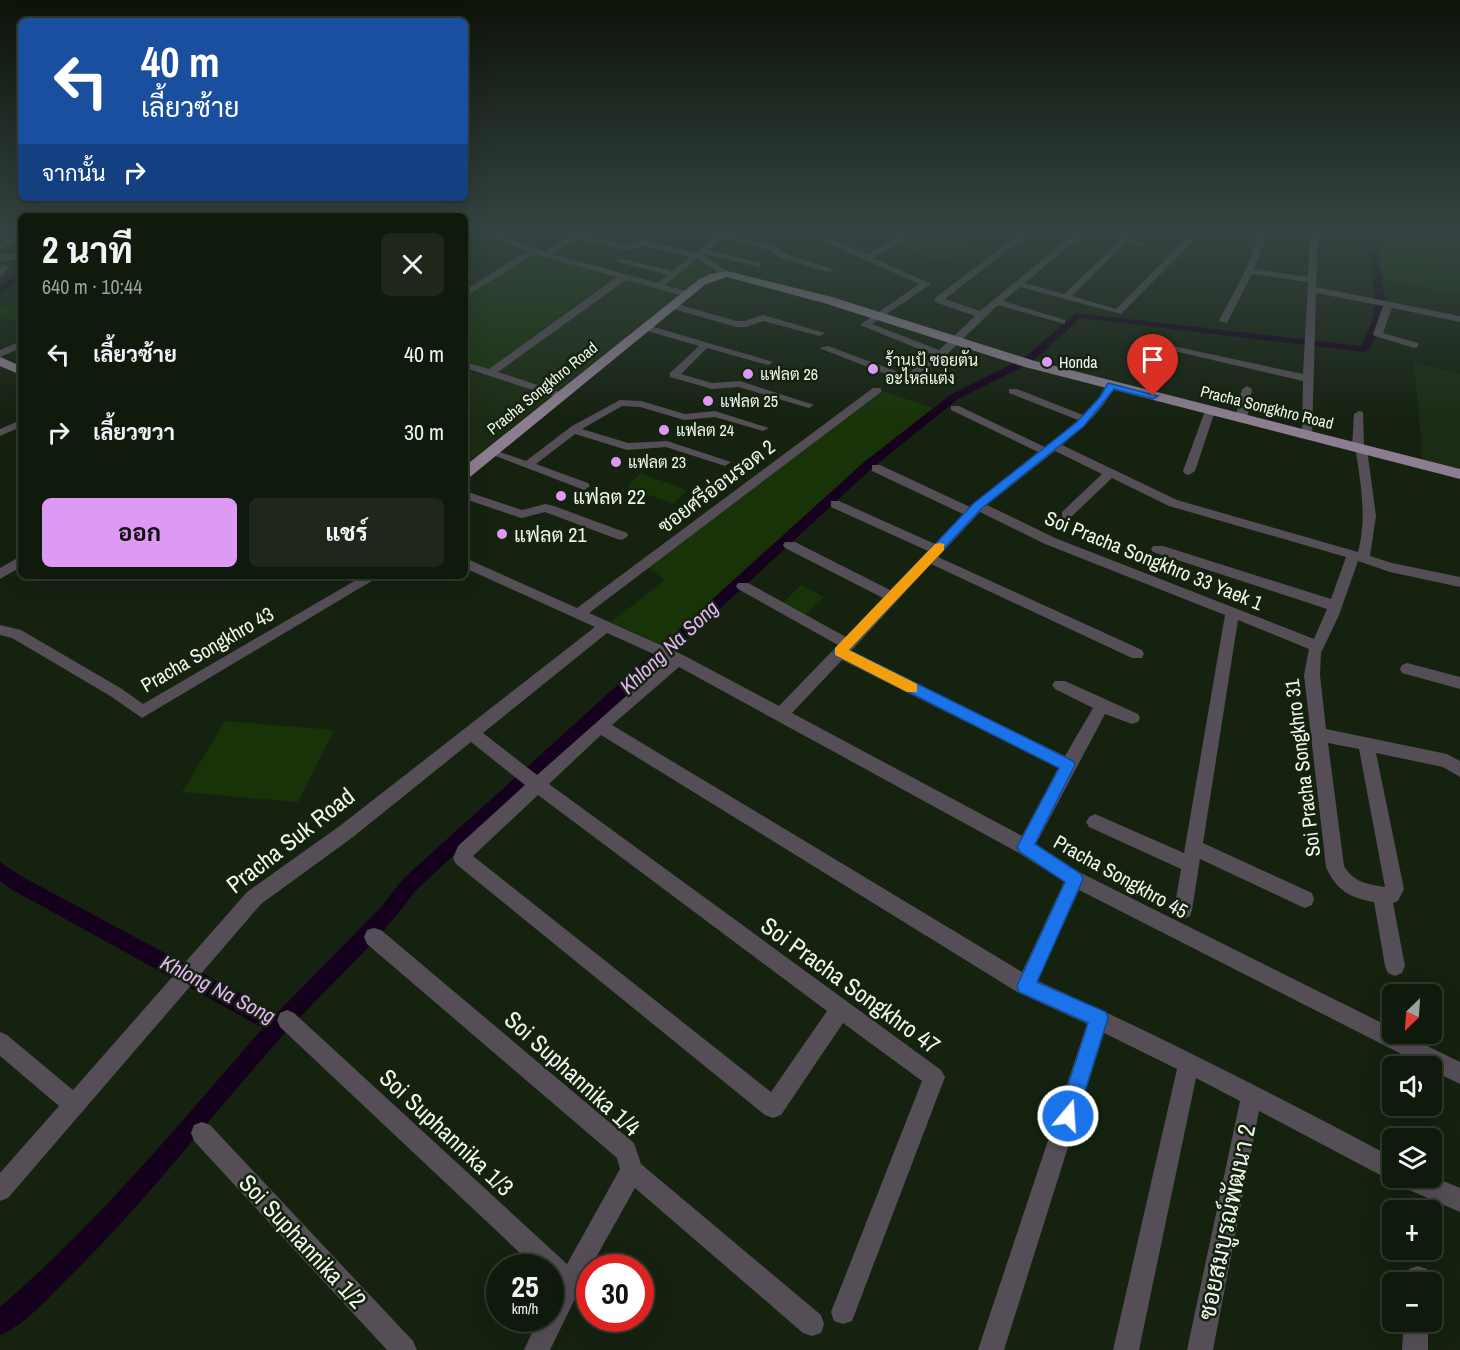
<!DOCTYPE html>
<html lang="th">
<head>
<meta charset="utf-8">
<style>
	body { margin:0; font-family:"Archivo Narrow",Sarabun,sans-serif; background:#1e271a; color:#f1f3f6; height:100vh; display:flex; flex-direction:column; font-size:22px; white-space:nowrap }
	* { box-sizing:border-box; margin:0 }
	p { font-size:20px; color:#9ca19d }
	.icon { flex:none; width:33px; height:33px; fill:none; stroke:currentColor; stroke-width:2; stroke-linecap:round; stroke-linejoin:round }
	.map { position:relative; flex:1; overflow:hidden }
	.sheet { position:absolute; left:18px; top:213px; width:450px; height:366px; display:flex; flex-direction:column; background:#101a0c; border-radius:9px; box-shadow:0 6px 24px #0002,0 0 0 2px #30382d }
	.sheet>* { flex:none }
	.top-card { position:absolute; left:18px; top:18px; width:450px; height:183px; border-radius:9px; box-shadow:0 6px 24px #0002,0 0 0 2px #30382d; background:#1a4fa0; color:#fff; overflow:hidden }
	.needle { width:39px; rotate:205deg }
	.controls { position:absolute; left:1382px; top:984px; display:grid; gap:12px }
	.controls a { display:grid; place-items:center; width:60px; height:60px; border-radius:9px; background:#101a0c; box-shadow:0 6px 24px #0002,0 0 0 2px #30382d; font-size:30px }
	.speed { position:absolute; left:486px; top:1254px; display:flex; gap:12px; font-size:30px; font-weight:700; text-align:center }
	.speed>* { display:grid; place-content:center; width:78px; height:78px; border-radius:50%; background:#101a0c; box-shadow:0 6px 24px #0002,0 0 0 2px #30382d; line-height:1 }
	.speed small { font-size:15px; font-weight:400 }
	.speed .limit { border:9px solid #d22; background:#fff; color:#111 }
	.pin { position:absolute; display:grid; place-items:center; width:51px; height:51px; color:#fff; margin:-62px -26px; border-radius:50% 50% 50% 0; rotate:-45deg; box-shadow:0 0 6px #0007 }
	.pin .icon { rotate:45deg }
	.me { position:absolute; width:66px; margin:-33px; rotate:18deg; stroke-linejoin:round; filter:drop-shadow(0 0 4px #0008) }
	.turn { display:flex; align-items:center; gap:21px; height:126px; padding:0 24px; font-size:27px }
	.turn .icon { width:78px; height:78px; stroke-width:2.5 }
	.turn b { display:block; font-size:42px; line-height:51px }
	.then { display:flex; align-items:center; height:57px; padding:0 24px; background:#0003; gap:12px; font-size:22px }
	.round { display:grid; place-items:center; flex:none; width:63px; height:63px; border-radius:9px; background:#1e271a }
	.summary { display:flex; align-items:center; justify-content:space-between; height:102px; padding:0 24px }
	h1 { font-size:36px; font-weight:700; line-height:45px }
	.button { display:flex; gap:12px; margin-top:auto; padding:12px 24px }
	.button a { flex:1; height:69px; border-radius:9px; background:#dd99f4; color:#111; font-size:24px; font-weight:700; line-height:69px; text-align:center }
	.button a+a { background:#1e271a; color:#f1f3f6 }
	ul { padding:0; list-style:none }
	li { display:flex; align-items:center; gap:18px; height:78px; padding:0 24px }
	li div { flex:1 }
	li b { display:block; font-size:22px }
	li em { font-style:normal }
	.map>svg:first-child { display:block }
</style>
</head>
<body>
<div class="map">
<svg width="1460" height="1350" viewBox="0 0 1460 1350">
	<rect width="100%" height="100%" fill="#152210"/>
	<path fill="#1b2c14" d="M0,232H21V254L0,257Z
		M915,232H987L945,263L894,245Z
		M1389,232H1460V294L1384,279L1378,254Z
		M615,275L681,293L465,465V370L481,375Z
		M1414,363L1460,374V469L1423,461Z"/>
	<path fill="#183308" d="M1380,251L1460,266V294L1384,279L1378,254Z
		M534,253L615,275L488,370L465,362V297Z
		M695,260L712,271L688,289L664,284Z
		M9,302L21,303V320L0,319V309Z
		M880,390L933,408L796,524L665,647L611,622L665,580L646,566Z
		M640,473L687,490L674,504L627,487Z
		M801,585L824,597L803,617L781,605Z
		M225,721L334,730L298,802L182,792Z"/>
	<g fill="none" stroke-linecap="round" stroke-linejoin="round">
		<path fill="#15001d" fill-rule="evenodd" d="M1379,232H1387L1378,253L1385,301L1380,304L1375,301L1370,253Z
			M21,271V278L0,294V286Z
			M1379,304L1384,307C1382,320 1376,346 1364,352L1081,318L1032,362L958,399L871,469L415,891C378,943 329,985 286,1032C212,1114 146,1203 66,1280C47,1299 25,1325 0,1335V1307C98,1223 179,1124 263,1028L9,888L0,881V862L21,876L277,1013L382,906L403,879L863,463L950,395L1024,358L1076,313L1361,346L1372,321L1374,307Z"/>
		<path fill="#554e57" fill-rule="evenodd" d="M481,232H493L545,252L573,232H583L581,234L626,245L643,240L695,253L711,240L687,232L716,236L721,232H730L728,235L773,245L786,254L835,270L828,272L780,258L767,249L723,238L709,250L760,263V267L704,254L703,255L731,274L724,276L697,259L665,285L690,292L692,294L687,297L626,280L498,372L565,394V398L561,399L465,368V362L489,369L617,277L534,254L465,297V290L527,251ZM576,238L626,251L643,246L690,257L672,271L619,258L615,261L667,275L657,283L553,254Z
			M797,232H813L819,235L815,237Z
			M906,232H916L873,258L931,284L872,324L939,350L975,316L935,302V298L1022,232H1031L945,299L980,311L1076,232H1085L1025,283L1064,294L1120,240L1102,232H1114L1146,245L1142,248L1127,242L1072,296L1116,309L1193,232H1202L1121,314L1020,287L1003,301L1065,320V324L998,305L945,356L912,378H896L819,348L828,346L901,373L909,372L934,355L860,325L919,284L819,239L826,237L868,254Z
			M1260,232H1268L1254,269L1308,277L1310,232H1318L1316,287L1460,316V322L1392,308L1383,333L1418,343V347L1414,348L1375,336L1373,334L1383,306L1316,293L1312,435L1306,438L1302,437L1303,381L1135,342L1140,339L1303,374L1308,282L1252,274L1227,323L1219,321L1245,271Z
			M18,234H21V239L0,248V242Z
			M21,253V259L0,261V255Z
			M3,265L10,267L0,276V268Z
			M673,303L736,321H745L763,315L825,333L820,336L763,321L746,327H736L670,308L668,306Z
			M647,325L773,362L768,365L707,348L681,374L712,383L740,381L814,405L809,408L739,387L712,389L670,377V373L699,346L644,330V326Z
			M21,341V348L0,357V350Z
			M1107,383L1116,385C1103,410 1083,428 1062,445L1177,500L1358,552C1367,518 1361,486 1356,452L1352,449L1354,414L1359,411L1363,412L1364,446L1367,449L1376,516L1370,556L1392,563L1460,577V587L1390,572L1358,561L1339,615L1321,653L1320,675L1326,729L1447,754L1460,761V777L1443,767L1376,753L1404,889L1398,901L1393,903L1405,966L1402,973L1395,976L1388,973L1385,966L1374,902C1350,898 1336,890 1326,867L1304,675L1309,649L1238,620L1203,843L1312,893L1314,899L1312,905L1305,908L1298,905L1200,859L1192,910L1190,916L1183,919L1176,916L1174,910L1181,869L1089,827L1086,822L1089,817L1095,814L1184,853L1225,615L1045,544L980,512L938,557L1142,650L1144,654L1142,658H1132L931,564L851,651L1065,756L1093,708L1055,689L1052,685L1055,681H1065L1138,714L1140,718L1138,722L1132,724L1105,714L1036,844L1081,873L1392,1028V1034H1403L1460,1062V1084L1431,1070V1066H1425L1079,890L1038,981C1158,1035 1275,1095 1392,1157V1178L1431,1176L1460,1188V1212L1400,1186L1397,1178L1392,1180L1384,1177L1259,1111L1213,1350H1187L1240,1101L1196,1078L1139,1350H1113L1177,1069L1104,1033L1004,1350H978L1087,1024L1019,993L601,735L549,784L941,1070L945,1077L852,1321L843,1324L834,1321L831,1312L922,1081L843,1023L781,1115L773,1118L765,1115L456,864L453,858L458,846L525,785L471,742L353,837L261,904L8,1198L0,1201V1173L59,1106L0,1056V1032L7,1035L73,1090L247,892L341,825L595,627L465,568V558L577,608L873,388H881V392L589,613L683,655L779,706L838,645L738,589L736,586L738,583H748L846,637L883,598L785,548L783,545L785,542H795L890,590L928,551L831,507V501H839L935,544L963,514L872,471V465H880L970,507L1038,452L951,410V406H959L1045,447L1078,420L1009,393V389H1017L1083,415L1099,397ZM1055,451L1102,474L1062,512V518H1070L1112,478L1169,506L1346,557L1331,599L1163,546H1153L1151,549L1153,552L1327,609L1314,639L1055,538L987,505ZM607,633L667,660L537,775L483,733ZM842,660L1058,768L1022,836L792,713ZM679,667L1019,853L1064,882L1022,972L612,725ZM1328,743L1359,749L1385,887C1368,884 1354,883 1344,866ZM538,795L827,1011L771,1092L473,856Z
			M1247,386L1252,389L1247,419L1241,422L1235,419L1242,389Z
			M620,400L641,401L685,414L715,411L769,428L763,431L715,417L684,420L640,407L622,406L582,429L628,443L667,441L731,462L725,466L666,447L627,450L575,434L536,464L588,483L590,486L584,490L485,452L491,449L526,461L572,426Z
			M1210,408L1215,411L1195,471L1189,475L1185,474L1183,471L1205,411Z
			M21,420V427L0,436V429Z
			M465,491L522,510L545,504L554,506L627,533L628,536L622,540L617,539L545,512L522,518L518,517L465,499Z
			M21,556V567L0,579V568Z
			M363,576H380L142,718L112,697L12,638L0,635V625L21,630L122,689L143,704Z
			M1407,663L1460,677V689L1402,673L1400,669L1402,665Z
			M374,928L381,930L634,1143L641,1164L821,1315L824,1324L821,1333L812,1336L803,1333L635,1188L590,1268L550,1350H524L539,1318H550V1296L556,1286L550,1281V1268H536L280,1027L277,1020L280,1013L287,1010L294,1013L567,1264L620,1169L617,1158L367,944L364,937L367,930Z
			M202,1122L210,1125L413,1341L417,1350H387L194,1141L191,1133L194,1125Z
			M1418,1266L1427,1269L1430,1282H1406L1409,1269Z
			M1404,1322H1428V1350H1402Z"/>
		<path fill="#8c7e90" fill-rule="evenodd" d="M727,271L832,297L1035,361L1460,469V479L1025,367L824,303L727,277L706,284L470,477L465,479V466L698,280L710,274Z
			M0,357L21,366V375L0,366Z"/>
	</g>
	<linearGradient id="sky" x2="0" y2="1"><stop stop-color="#0c1309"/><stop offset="0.55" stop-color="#354442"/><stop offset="1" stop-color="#354442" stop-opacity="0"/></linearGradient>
	<rect width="1460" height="421" fill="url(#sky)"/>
	<path fill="#1a73e8" stroke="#114b97" stroke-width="1.5" d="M1108,383L1158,396L1153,399L1114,389L1084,426L982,508L849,650L1073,761L1075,765L1035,844L1081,874L1083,879L1037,982L1106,1012L1108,1018L1077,1116L1075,1123L1068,1126L1061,1123L1058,1116L1088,1023L1019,992L1017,986L1065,882L1020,852L1017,847L1059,768L835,655L833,652L974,503L1077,422L1100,397Z"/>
	<path fill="#f59e0b" d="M940,543L944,544V550L849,650L917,684V692H907L835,655V648L935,544Z"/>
	<g fill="#dd99f4" stroke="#152210" stroke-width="2">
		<circle cx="1047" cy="362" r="6"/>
		<circle cx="873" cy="369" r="6"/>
		<circle cx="748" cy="374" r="6"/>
		<circle cx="708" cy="401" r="6"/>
		<circle cx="664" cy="430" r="6"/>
		<circle cx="616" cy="462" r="6"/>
		<circle cx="561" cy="496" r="6"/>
		<circle cx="502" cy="534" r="6"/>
	</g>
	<g text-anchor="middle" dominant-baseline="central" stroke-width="5" stroke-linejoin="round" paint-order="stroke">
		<g font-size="16" fill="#eef7eb" stroke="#152210" text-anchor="start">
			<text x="885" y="360">ร้านเป้ ซอยตัน<tspan x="885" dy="18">อะไหล่แต่ง</tspan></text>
			<text x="1059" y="362">Honda</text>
			<text x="760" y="374">แฟลต 26</text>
			<text x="720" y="401">แฟลต 25</text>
			<text x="676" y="430">แฟลต 24</text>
			<text x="628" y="462">แฟลต 23</text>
		</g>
		<g font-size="16" fill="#eef7eb" stroke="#152210">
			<text transform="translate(542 388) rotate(-39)">Pracha Songkhro Road</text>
			<text transform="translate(1267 407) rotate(14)">Pracha Songkhro Road</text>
		</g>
		<g font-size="20" fill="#eef7eb" stroke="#152210">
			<text transform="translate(716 486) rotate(-37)">ซอยศรีอ่อนรอด 2</text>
			<text transform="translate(1154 560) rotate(22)">Soi Pracha Songkhro 33 Yaek 1</text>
			<text transform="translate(207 649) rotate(-30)">Pracha Songkhro 43</text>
			<text transform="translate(1302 768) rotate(-97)">Soi Pracha Songkhro 31</text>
			<text transform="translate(1121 876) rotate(29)">Pracha Songkhro 45</text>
		</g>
		<g font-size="20" fill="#eef7eb" stroke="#152210" text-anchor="start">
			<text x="573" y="496">แฟลต 22</text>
			<text x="514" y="534">แฟลต 21</text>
		</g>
		<g font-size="21" font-style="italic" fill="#e4b4f5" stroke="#152210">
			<text transform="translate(669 647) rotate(-43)">Khlong Na Song</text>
			<text transform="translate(218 989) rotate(27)">Khlong Na Song</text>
		</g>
		<g font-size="24" fill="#eef7eb" stroke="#152210">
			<text transform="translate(290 840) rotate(-38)">Pracha Suk Road</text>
			<text transform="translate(851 985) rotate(36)">Soi Pracha Songkhro 47</text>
			<text transform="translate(573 1073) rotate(42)">Soi Suphannika 1/4</text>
			<text transform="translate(447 1132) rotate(43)">Soi Suphannika 1/3</text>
			<text transform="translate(1226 1222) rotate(-78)">ซอยสมบูรณ์พัฒนา 2</text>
			<text transform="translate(303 1241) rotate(47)">Soi Suphannika 1/2</text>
		</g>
	</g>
</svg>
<div class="controls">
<a><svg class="needle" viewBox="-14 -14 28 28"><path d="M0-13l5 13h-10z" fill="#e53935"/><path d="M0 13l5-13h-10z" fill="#9ca19d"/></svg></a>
<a><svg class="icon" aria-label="sound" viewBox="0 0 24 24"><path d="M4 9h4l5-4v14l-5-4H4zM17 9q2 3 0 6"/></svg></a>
<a><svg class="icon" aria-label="layers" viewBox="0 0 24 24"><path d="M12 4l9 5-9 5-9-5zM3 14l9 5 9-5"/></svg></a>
<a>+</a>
<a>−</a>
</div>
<div class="speed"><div>25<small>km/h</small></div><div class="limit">30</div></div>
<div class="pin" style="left:1153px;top:396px;background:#d93025"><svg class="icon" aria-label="arrive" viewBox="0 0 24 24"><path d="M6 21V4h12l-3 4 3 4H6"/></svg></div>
<svg class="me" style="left:1068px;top:1116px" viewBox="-20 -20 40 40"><circle r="17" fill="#1a73e8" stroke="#fff" stroke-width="3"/><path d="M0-11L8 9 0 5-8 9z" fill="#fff"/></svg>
<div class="top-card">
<div class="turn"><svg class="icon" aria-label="left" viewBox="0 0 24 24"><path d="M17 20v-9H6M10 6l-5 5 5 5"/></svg><div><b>40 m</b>เลี้ยวซ้าย</div></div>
<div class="then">จากนั้น<svg class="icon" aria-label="right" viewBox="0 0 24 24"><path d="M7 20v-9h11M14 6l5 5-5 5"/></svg></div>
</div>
<section class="sheet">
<div class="summary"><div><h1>2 นาที</h1><p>640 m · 10:44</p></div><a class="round"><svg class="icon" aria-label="close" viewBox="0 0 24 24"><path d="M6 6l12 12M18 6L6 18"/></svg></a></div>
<ul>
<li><svg class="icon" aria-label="left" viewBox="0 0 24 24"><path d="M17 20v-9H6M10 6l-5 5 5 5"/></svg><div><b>เลี้ยวซ้าย</b></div><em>40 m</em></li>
<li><svg class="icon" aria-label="right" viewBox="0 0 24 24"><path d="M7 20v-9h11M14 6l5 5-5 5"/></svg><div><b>เลี้ยวขวา</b></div><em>30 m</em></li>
</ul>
<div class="button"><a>ออก</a><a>แชร์</a></div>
</section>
</div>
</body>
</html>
